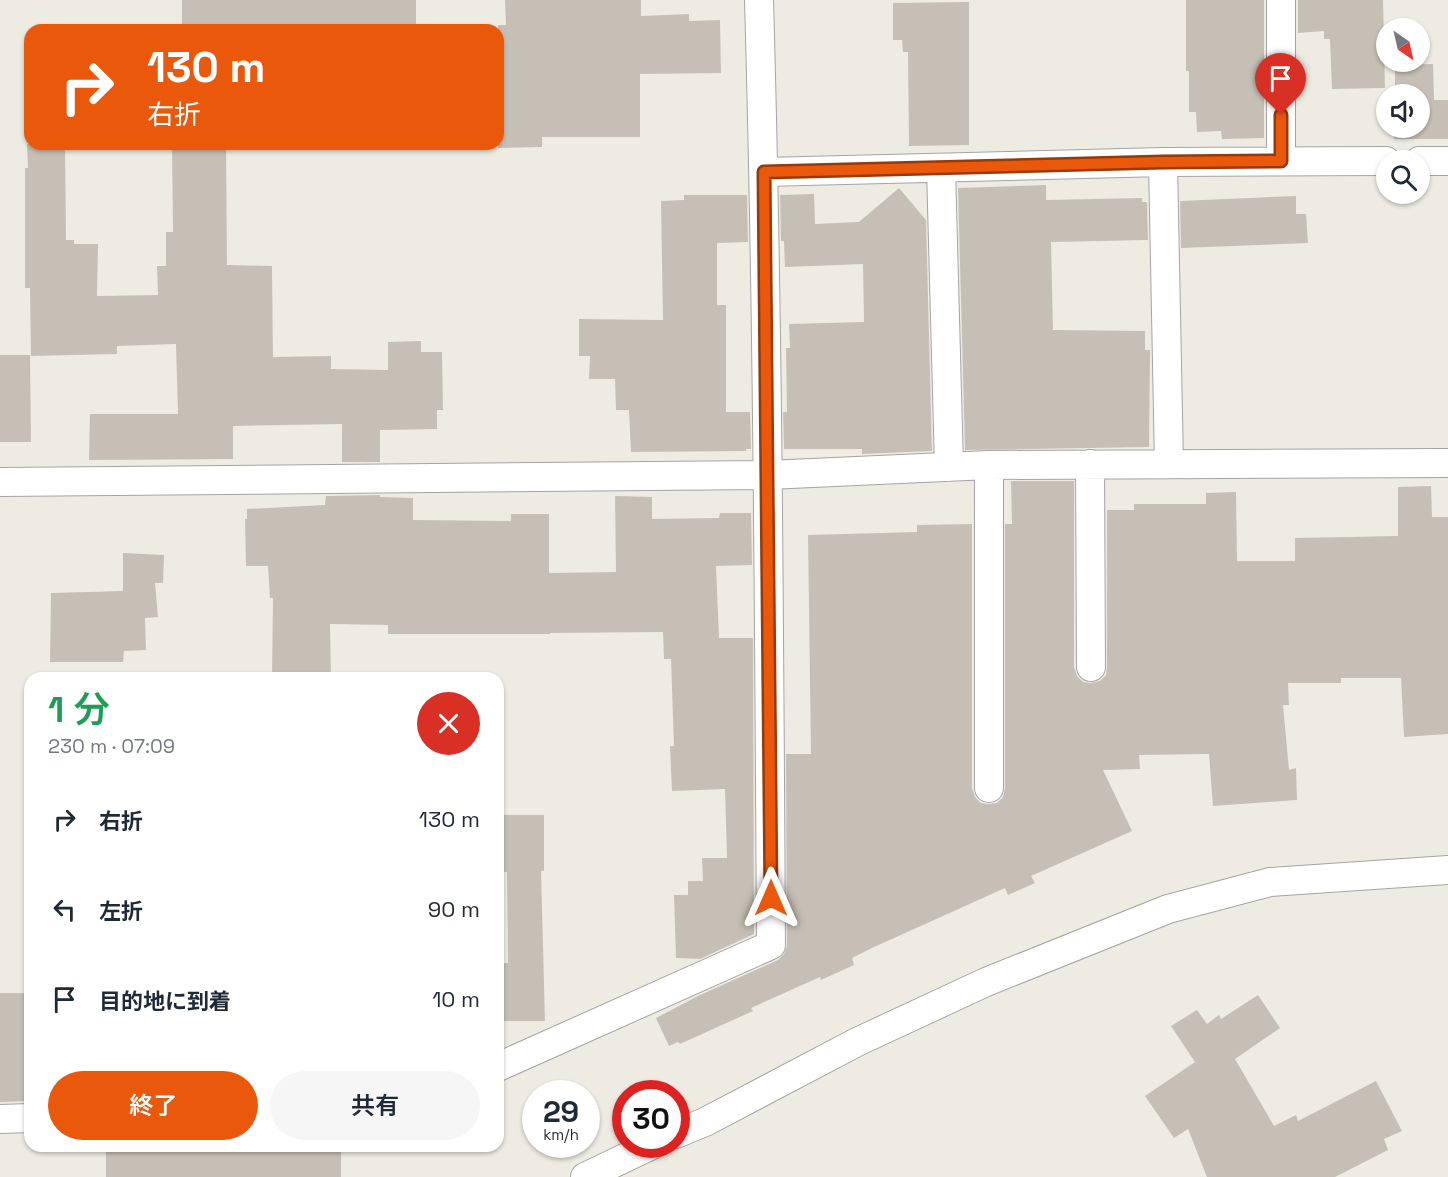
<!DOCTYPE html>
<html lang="ja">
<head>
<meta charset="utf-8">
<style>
	body { margin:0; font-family:"Space Grotesk","Noto Sans JP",sans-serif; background:#f6f6f7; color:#1f2937; height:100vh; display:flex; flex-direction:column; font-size:22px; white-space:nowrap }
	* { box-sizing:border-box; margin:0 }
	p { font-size:20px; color:#747a83 }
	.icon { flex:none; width:33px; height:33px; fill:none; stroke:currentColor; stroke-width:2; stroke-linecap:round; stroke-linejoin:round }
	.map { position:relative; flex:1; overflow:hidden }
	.panel { position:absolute; left:24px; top:672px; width:480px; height:480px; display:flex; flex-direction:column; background:#fff; border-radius:18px; box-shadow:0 2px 4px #0004 }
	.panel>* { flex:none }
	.banner { position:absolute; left:24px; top:24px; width:480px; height:126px; border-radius:18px; box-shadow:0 2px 4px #0004; background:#ea580c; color:#fff; overflow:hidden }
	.needle { width:39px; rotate:146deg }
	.fabs { position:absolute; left:1376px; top:18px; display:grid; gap:12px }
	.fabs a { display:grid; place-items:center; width:54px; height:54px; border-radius:50%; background:#fff; box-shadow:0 2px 4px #0004; font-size:30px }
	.speed { position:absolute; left:522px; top:1080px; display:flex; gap:12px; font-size:30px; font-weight:700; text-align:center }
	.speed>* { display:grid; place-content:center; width:78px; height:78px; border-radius:50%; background:#fff; box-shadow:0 2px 4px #0004; line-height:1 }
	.speed small { font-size:15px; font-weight:400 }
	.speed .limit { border:9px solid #d22; background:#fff; color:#111 }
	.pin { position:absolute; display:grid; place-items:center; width:51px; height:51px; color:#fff; margin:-62px -26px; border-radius:50% 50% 50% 0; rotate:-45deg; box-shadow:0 0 6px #0007 }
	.pin .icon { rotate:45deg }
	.me { position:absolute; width:66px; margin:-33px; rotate:0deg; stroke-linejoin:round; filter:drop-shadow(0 0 4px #0008) }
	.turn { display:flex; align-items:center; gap:21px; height:126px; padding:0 24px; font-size:27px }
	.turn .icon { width:78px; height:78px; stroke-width:2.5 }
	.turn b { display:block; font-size:42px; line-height:51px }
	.round { display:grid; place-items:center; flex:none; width:63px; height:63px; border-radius:32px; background:#f6f6f7 }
	.summary { display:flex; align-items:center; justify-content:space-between; height:102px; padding:0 24px }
	h1 { font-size:36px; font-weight:600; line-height:45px; color:#1e9e55 }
	.action { display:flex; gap:12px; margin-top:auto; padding:12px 24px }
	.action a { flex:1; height:69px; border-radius:36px; background:#ea580c; color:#fff; font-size:24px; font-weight:600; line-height:69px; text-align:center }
	.action a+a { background:#f6f6f7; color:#1f2937 }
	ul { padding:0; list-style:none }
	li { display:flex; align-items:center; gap:18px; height:90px; padding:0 24px }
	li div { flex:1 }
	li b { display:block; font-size:22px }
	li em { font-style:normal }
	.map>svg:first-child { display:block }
</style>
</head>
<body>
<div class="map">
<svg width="1448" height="1177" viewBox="0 0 1448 1177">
	<rect width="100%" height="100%" fill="#eeece2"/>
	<path fill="#c6bfb5" d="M182,0H416V30H182Z
		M505,0H641V16L689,14V21L720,20L721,73L640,74V137H542V147L498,148V25H506Z
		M1186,0H1264V138L1222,139L1221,131L1197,132L1196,112H1189V71H1186Z
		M1298,0H1383L1385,88L1332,89L1330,39H1324V31L1298,33Z
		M969,2V145L909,146L908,52H903L902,40H893V3Z
		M1433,64L1434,100H1448V139H1394V128H1419V94H1395V65Z
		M27,144H65L66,240H74V244H98L97,296L158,295L157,266H166V232H173L172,144H226L227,265L272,266L273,357L331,356V369L388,370V342L421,341V352H442L443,410H437V429L380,430V462H342V424L233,426V459L89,460L90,414H178L176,344L117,346V354L31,356L30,288H25V168H28Z
		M1046,185V200L1142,198V202H1147L1148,240L1051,242L1053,330L1145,331V350H1150L1149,447L965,450L958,188Z
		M899,188L926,220L932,451L862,454V449H784L783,412H787L786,348H790L789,324L864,322L863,264L785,267L784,241H781L780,195L814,194L815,224L859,222Z
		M684,195H747L748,242L717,243V305H726V412H750L751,449H746V451L631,452L629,410H616L615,379H589L590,356H579V319L663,320L661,201L684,200Z
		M1296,196V214H1306L1308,243L1181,248L1180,201Z
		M0,355H30L31,442H0Z
		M1011,481H1074V667L1077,676L1083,682L1090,683L1100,681L1106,675L1107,667V510H1134V504H1206V493L1236,492L1237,561H1295V538L1398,536V487L1431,486L1432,517H1448V734L1404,737L1401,678H1341V683H1288L1289,705H1283L1289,770L1296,768L1297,800L1213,806L1209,754L1139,755L1140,769L1103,770L1132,831L1031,876L1035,883L1008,895L1005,888L872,948L852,958L854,965L821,980L820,977L751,1008L753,1011L680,1044L678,1042L669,1046L656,1018L698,996L778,960L784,954L787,946L786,754H811L808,535L917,532V525L972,524V788L975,797L981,803L988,804L997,803L1003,797L1005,788V524H1012Z
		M380,495V497L413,498V520L511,521V514H549V573L616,572L615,496L652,497V519L719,518L720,513H751L752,565L716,566L719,638H753L754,934L700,959L676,958L674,895H688V881H703L702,858H727L725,789L672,791L670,746H674L671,659H664L663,632L550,633V634H388V625L330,624L331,678H272L273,598H270L268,566H246L245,519H247V509L325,505L326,496Z
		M123,553L164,555L163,583H155L158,617L145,618L146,650L124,651L123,662H50L51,593L123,591Z
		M498,815H544V871H541L545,1021H498V963H508L507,872H498Z
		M0,993H27L29,1101L0,1102Z
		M1258,995L1280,1028L1235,1059L1274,1126L1296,1115L1298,1121L1376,1081L1402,1131L1384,1139L1388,1150L1335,1177H1207L1188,1129L1174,1138L1145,1096L1195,1062L1171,1026L1197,1010L1207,1024L1219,1015L1221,1019Z
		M106,1146H341V1177H106Z"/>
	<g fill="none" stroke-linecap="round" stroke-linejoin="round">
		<g stroke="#a4a4a4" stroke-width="30">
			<path id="street" d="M1281,0V161
				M1419,161H1448
				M1163,162L1169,464
				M941,168L949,467
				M764,172L1163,162L1386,161
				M1090,464L1091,667
				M0,482L768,475L989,465L1448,463
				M989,788V465
				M498,1067L771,945C769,630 768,315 759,0
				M0,1119L30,1118
				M676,1134L705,1122L857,1042L986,982L1168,909L1270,882L1448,870
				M585,1177L654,1144"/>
		</g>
		<use href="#street" stroke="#fff" stroke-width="28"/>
	</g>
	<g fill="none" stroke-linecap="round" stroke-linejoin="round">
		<g stroke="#983908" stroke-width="15">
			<path id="route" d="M771,898L764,172L1163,162L1281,161V115"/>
		</g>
		<use href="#route" stroke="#ea580c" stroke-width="10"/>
	</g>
</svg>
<div class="fabs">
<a><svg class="needle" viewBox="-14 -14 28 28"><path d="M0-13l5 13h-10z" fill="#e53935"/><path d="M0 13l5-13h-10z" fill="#747a83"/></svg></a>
<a><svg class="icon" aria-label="sound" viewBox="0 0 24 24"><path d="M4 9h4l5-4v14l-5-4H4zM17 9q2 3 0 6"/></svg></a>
<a><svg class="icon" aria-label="search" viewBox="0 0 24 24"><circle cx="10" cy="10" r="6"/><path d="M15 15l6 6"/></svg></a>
</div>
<div class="speed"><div>29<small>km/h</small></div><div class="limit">30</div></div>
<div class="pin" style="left:1281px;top:115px;background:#d93025"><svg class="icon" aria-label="arrive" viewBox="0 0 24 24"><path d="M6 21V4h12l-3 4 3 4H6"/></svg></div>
<svg class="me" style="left:771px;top:898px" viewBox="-20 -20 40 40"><path d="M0-17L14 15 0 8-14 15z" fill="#ea580c" stroke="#fff" stroke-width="4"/></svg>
<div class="banner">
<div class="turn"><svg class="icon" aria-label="right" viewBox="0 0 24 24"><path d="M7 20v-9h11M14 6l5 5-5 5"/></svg><div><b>130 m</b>右折</div></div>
</div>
<section class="panel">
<div class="summary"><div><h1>1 分</h1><p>230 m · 07:09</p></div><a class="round" style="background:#d93025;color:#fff"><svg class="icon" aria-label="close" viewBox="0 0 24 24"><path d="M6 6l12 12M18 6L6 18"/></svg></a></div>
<ul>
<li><svg class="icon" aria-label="right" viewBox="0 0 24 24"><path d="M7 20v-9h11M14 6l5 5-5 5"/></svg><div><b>右折</b></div><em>130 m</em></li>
<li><svg class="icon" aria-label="left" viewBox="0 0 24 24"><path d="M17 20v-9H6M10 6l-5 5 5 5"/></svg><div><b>左折</b></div><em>90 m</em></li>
<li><svg class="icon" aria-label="arrive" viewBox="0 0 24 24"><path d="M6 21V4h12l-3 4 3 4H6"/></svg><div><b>目的地に到着</b></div><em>10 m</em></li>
</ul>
<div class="action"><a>終了</a><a>共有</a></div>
</section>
</div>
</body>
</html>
